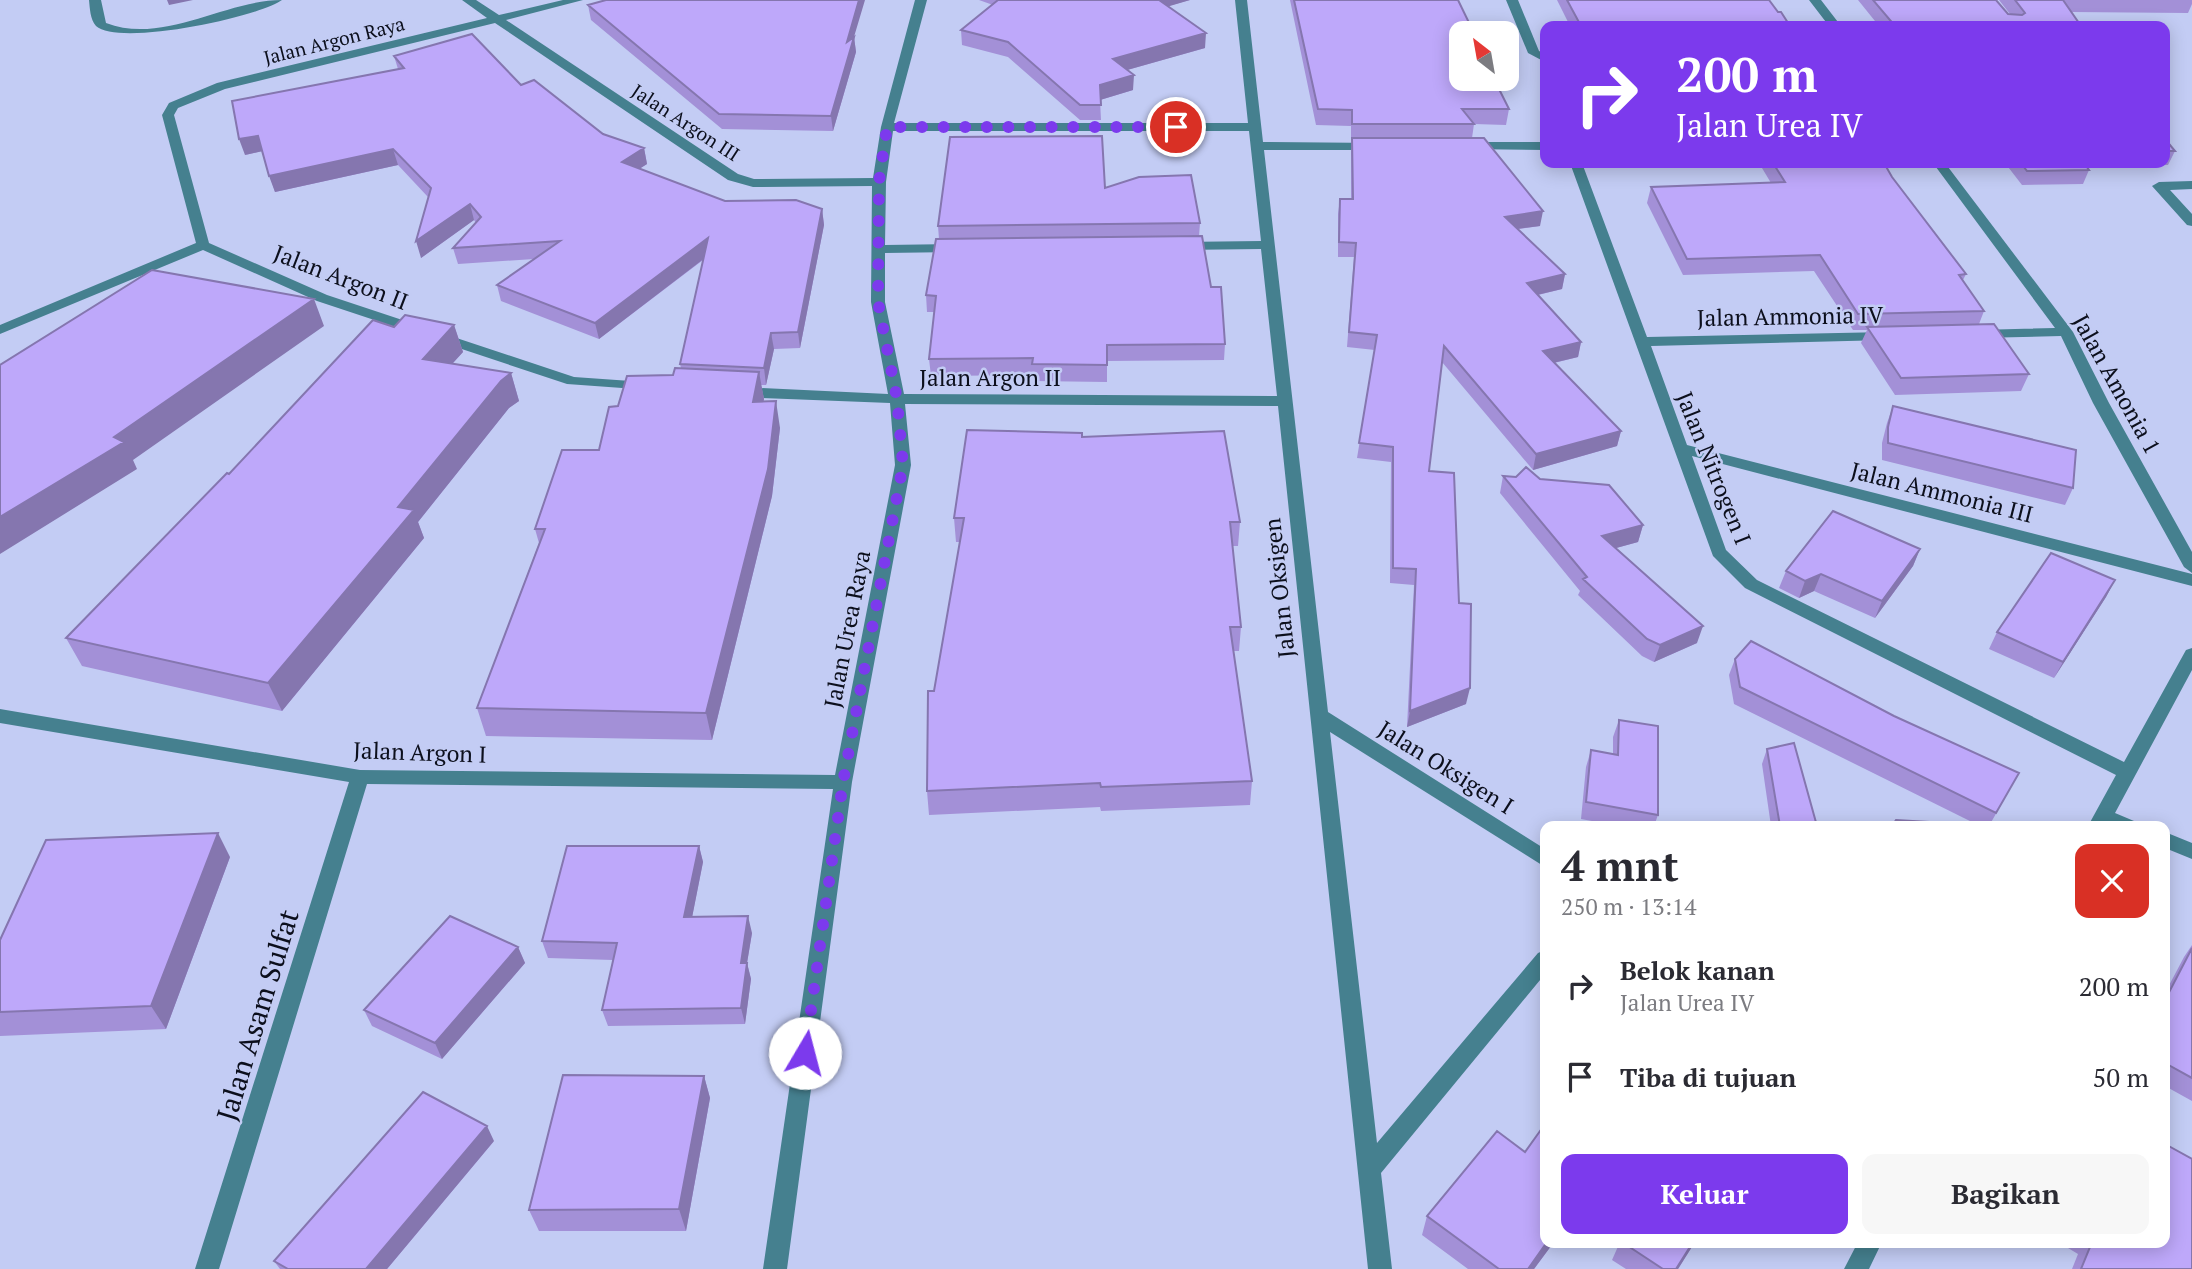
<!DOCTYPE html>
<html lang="id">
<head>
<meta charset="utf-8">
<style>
	body { margin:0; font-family:"PT Serif",serif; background:#f7f7f7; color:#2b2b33; height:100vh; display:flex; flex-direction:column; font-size:26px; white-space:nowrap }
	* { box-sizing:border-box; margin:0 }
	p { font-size:23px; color:#7c7c81 }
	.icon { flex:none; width:38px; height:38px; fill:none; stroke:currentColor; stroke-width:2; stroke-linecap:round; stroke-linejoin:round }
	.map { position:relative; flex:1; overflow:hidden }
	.details { position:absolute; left:1540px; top:821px; width:630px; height:427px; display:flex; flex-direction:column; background:#fff; border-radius:14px; box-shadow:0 4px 18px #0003 }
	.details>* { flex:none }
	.guide { position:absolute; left:1540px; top:21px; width:630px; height:147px; border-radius:14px; box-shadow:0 4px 18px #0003; background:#7c3aed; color:#fff; overflow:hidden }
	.needle { width:46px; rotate:329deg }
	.controls { position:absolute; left:1449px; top:21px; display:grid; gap:14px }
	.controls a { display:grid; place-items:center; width:70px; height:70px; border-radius:14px; background:#fff; box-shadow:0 4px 18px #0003; font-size:35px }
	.pin { position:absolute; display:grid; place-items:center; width:60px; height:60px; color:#fff; margin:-30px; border:4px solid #fff; border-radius:50%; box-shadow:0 2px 7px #0007 }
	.me { position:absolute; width:77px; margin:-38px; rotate:8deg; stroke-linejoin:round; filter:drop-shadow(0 0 5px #0008) }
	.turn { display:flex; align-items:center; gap:24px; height:147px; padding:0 21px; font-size:32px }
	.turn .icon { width:91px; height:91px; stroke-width:2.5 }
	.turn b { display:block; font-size:49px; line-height:60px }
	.round { display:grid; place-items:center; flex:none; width:74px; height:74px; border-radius:14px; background:#f7f7f7 }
	.summary { display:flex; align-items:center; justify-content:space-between; height:119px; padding:0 21px }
	h1 { font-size:42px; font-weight:800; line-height:52px }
	.action { display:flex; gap:14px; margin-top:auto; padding:14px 21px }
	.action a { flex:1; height:80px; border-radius:14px; background:#7c3aed; color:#fff; font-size:28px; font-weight:800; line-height:80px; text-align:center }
	.action a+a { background:#f7f7f7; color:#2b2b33 }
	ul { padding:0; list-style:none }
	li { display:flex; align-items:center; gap:21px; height:91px; padding:0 21px }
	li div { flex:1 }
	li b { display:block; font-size:26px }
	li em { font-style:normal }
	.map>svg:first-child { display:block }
</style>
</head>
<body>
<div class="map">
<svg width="2192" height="1269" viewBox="0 0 2192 1269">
	<rect width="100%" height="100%" fill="#c3ccf4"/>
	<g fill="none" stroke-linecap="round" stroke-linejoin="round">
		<path fill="#45808f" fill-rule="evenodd" d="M89,0H101L106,23C163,45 225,0 282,0C259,17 119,47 96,26C90,19 90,9 89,0Z
			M462,0H476L499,15L563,0H583L506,20L738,174L754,179L873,178L881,127L915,0H927L894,123H1248L1235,0H1247L1263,142L1379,143V149L1374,150H1264L1328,712L1545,849V867L1330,732L1377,1143L1538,953L1545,950V974L1381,1173L1392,1269H1368L1278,406L905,404L911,465L852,782L787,1269H763L833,789L367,784L219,1269H195L349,782L0,723V709L360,770L835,775L895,465L890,403L739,397L731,392L739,387L888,394L871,302L872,186L753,187L728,180L495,23L225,89L178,108L174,115L209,243L327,295L574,377L645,382L650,384L653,387L650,390L567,384L317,301L203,250L0,334V325L196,243L162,115L169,103L217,83L487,18ZM893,131H1249L1261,241L1180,242L1173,246L1180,250L1261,249L1277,396L904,394L885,302V253L956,252L963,248L956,244L885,245L886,182Z
			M1506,0H1518L1539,51L1545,54V62L1528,53Z
			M1809,0H1821L1841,26H1829Z
			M1468,142H1545V150L1463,149V143Z
			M1570,163H1582L1647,337L1887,332L1894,336L1887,340L1651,346L1687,445L2192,574V586L1692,456L1726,550L1757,580L2124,762L2186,650L2192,648V670L2115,813L2134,821L2137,826H2088L2116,775L1745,588L1713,556Z
			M1933,163H1945L2073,332L2109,403L2192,552V573L2184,567L2093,403L2061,336L1978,338L1971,334L1978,330L2055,328Z
			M2192,181V189L2170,190L2192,214V226L2187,225L2152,186L2159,182Z
			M2165,832L2192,843V859L2165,848Z
			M1858,1242H1882L1869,1269H1844Z"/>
	</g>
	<path fill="#a390d7" d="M979,0H1190L1168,6L1205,48L1127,70L1133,90L1100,100L1101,120H1080L1008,57L962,45L961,30L993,5Z
		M1290,0H1458L1509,109L1506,125L1474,124L1472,138L1540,226L1518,229L1565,274L1562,289L1538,295L1581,342L1578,357L1554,363L1621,431L1617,446L1533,470L1442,362L1429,471L1459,603L1466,704L1407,727L1414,585L1390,583L1391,462L1357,458L1375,350L1347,347L1354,257H1338V214L1340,199H1351V153L1352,139H1351V126L1316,125Z
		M1557,0H1769L1790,26H1570Z
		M1858,0H1996L2008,14H2010L1999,0H2192V4L2188,13L2071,12L2081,26H1879Z
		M588,5L854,37L856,52L833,131L722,129L591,20Z
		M394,56L521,85L603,134L644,148L647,164L639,169L725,201L822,209L824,225L800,348L774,349L766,385H761L764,399L763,402L780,428L772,496L712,740L486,736L477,708L539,543L535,529L599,450L618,406L673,375L681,368L680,364L703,260L599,339L501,301L497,285L534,259L458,264L453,248L476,223L474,220L421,258L428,197L398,165L275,192L262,151L245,155L398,69Z
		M2165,139L2175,151L2168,165L2087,167L2089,170L2083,184L2022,185L2005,163H2165Z
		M1759,163H1884L1892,177L1966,274L1963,280L1984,311L1979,324L2029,374L2021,391L1895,395L1861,343L1867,330H1853L1814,271L1683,275L1647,203L1651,187L1771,183Z
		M1105,188L1200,223L1199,236L1225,344L1224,360L1107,361V382L1033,381V375L931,376L929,359L934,312H927L926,295L939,239L938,226Z
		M454,325L463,352L452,364L511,373L519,401L509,408L418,522L424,538L282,711L82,666L66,638L229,474L394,327Z
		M1893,406L2073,488L2065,505L1882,460V443L1887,423Z
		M1082,437L1240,522L1238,546H1232L1241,627L1239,651H1233L1252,781L1250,805L1101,811L1100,807L929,815L927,791L934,691L960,542H956L954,518Z
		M1503,476L1540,479L1643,525L1638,542L1616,548L1697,643L1654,662L1642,656L1578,595L1580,591L1500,493Z
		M1920,549L1913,566L1875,618L1814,591L1799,598L1779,588L1786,571Z
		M2115,580L2106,597L2054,678L1989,649L1997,632Z
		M1735,659L1894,716L2019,773L1989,826H1980L1734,704L1729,675Z
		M1619,720L1658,815L1654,826H1619L1581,819L1586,767L1591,750L1613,754V737Z
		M1767,749L1817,826H1771L1762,764Z
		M699,846L703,862L692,917L752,933L747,963L751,979L745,1024L608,1026L602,1010L613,960L548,958L542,941Z
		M230,857L166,1029L0,1036V940Z
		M2192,945V1101L2165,1086V993L2184,957Z
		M518,947L525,963L442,1059L372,1026L364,1010Z
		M704,1076L710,1098L686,1231H539L529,1210Z
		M494,1141L387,1269H280L274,1261Z
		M1427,1216L1554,1242L1534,1269H1468L1422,1235Z
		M1620,1242H1695L1678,1269H1626L1612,1260Z
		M2058,1242H2165L2192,1269H2072L2078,1254Z"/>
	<path fill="#8576af" d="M167,0H193L169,5Z
		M859,0H865L848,57L847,42Z
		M1153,0H1190L1153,11Z
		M1206,33L1205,48L1113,74V59Z
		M854,37L856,52L833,131L831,116Z
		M1134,75L1133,90L1100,100V85Z
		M258,136L263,151L245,155L239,139Z
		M644,148L647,164L625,178L622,162Z
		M393,149L398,165L275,192L269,176Z
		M470,204L474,220L421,258L416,241Z
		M822,209L824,225L800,348L798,332Z
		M1543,211L1540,226L1502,231L1505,217Z
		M708,238L710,254L599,339L595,323Z
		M1565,274L1562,289L1524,298L1527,283Z
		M314,299L324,326L133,460L137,469L0,554V517L114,437Z
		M454,325L463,352L432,386L423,359Z
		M771,333L774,349L766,385L764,368Z
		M1581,342L1578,357L1540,366L1543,351Z
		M759,372L764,399L758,429L753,402Z
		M511,373L519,401L509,408L418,522L424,538L282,711L268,683L398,507L501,381Z
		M776,401L780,428L772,496L712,740L706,713Z
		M1621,431L1617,446L1533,470L1536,454Z
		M1643,525L1638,542L1598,553L1602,536Z
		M1920,549L1913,566L1875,618L1882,601Z
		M1821,574L1814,591L1799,598L1805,581Z
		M2115,580L2106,597L2054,678L2063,662Z
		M1703,626L1697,643L1654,662L1660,645Z
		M1470,688L1466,704L1407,727L1410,711Z
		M218,833L230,857L166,1029L151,1006Z
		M699,846L703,862L689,933L684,917Z
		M748,916L752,933L747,963L751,979L745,1024L741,1008V963Z
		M518,947L525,963L442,1059L435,1043Z
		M704,1076L710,1098L686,1231L679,1209Z
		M487,1126L494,1141L387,1269H366Z
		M1547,1242H1554L1534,1269H1528Z
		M1693,1242H1695L1678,1269H1676Z"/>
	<path fill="#bea8fa" stroke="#8576af" stroke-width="2" d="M606,0H859L847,42L854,37L831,116L719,114L588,5Z
		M998,0H1159L1206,33L1113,59L1134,75L1100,85L1101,105H1080L1008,42L961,30Z
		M1294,0H1458L1474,33H1461V79H1494L1509,109H1462L1474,124H1352V110L1318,109Z
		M1567,0H1769L1778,12H1781L1790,26H1581Z
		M1873,0H1996L2008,14L2022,15L2025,13L2015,0H2063L2081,26H1895Z
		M472,34L521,85L534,80L603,134L644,148L622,162L725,201L796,200L822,209L798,332L771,333L764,368L680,364L708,238L595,323L497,285L560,241L453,248L481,217L470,204L416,241L431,188L393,149L269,176L258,136L239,139L232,101L404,68L394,56Z
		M1102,136L1105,188L1139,177L1191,175L1200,223L938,226L950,137Z
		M1352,138H1484L1543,211L1505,217L1565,274L1527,283L1581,342L1543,351L1621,431L1536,454L1444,346L1429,471L1454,473L1459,603L1471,604L1470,688L1410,711L1416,569L1393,568V447L1359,443L1377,335L1349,332L1356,243L1339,242L1340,199H1353Z
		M2165,139L2175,151H2165Z
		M1773,163H1884L1892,177L1966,274L1959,275L1984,311L1858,314L1820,255L1687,259L1651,187L1785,182Z
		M2021,163H2084L2089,170L2027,171Z
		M1202,236L1211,287H1221L1225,344L1107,345V365L1032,364L1033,358L929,359L936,296L926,295L936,239Z
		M152,270L314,299L114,437L124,442L0,517V365Z
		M405,315L454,325L423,359L511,373L501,381L398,507L414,510L268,683L66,638L227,473L229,474L373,320L394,327Z
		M1994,324L2029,374L1901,378L1867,327Z
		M675,368L759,372L753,402L776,401L768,469L706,713L477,708L545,529H535L562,450H599L609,407L618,406L627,376L673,375Z
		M1893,406L2076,450L2073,488L1888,443V427Z
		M967,430L1082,433V437L1224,431L1240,522H1230L1241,627H1230L1252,781L1101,787L1100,783L927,791L928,691H934L964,518H954Z
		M1526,467L1540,479L1609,485L1643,525L1602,536L1703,626L1660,645L1647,639L1583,579L1587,577L1503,476L1516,477Z
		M1833,511L1920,549L1882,601L1821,574L1805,581L1786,571Z
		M2051,553L2115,580L2063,662L1997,632Z
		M1751,641L1894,716L2019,773L1996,813L1740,687L1735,659Z
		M1619,720L1658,726V815L1586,802L1591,750L1618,755Z
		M1794,743L1817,826H1780L1767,749Z
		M1896,820L1944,823L1942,826H1892Z
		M218,833L151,1006L0,1012V940L46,840Z
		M567,846H699L684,917L748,916L741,963H747L741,1008L602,1010L617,943L542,941Z
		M450,916L518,947L435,1043L364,1010Z
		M2192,948V1078L2165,1063V1000Z
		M563,1075L704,1076L679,1209L529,1210Z
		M423,1092L487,1126L366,1269H288L274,1261Z
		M1545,1124V1242H1547L1528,1269H1499L1427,1216L1497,1131L1525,1152Z
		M2165,1144L2192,1159V1269H2081L2092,1242H2165Z
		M1622,1242H1693L1676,1269H1663Z"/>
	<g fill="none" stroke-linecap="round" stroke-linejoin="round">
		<path stroke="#7c3aed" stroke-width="12" stroke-dasharray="0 21.6" d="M805,1053L843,782L903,465L897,399L878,302L879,182L887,127H1176"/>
	</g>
	<g text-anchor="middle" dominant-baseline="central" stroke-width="5" stroke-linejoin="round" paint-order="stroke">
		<g font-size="19" fill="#0c0f1c" stroke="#c3ccf4">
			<text transform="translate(334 40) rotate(-14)">Jalan Argon Raya</text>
			<text transform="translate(686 122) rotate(33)">Jalan Argon III</text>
		</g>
		<g font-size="23" fill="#0c0f1c" stroke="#c3ccf4">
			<text transform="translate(341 277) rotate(21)">Jalan Argon II</text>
			<text transform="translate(1790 316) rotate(-1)">Jalan Ammonia IV</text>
			<text x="990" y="377">Jalan Argon II</text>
			<text transform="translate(2117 384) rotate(61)">Jalan Amonia 1</text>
			<text transform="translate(1714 468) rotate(68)">Jalan Nitrogen I</text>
			<text transform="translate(1942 492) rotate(14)">Jalan Ammonia III</text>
			<text transform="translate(1279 588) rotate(-96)">Jalan Oksigen</text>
			<text transform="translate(847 629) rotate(-79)">Jalan Urea Raya</text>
			<text transform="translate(420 752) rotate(2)">Jalan Argon I</text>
			<text transform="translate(1446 767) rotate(32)">Jalan Oksigen I</text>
		</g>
		<g font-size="28" fill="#0c0f1c" stroke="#c3ccf4">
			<text transform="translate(257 1015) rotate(-73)">Jalan Asam Sulfat</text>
		</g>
	</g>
</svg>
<div class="controls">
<a><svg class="needle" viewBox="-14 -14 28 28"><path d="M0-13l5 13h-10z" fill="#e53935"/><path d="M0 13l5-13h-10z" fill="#7c7c81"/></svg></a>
</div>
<div class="pin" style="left:1176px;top:127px;background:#d93025"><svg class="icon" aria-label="arrive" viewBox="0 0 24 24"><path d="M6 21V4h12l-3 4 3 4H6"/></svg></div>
<svg class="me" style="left:805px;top:1053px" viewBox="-20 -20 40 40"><circle r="19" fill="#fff"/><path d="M0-13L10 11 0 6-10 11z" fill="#7c3aed"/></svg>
<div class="guide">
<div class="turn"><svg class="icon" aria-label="right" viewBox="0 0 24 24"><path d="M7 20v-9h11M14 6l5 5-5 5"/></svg><div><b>200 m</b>Jalan Urea IV</div></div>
</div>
<section class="details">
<div class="summary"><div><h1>4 mnt</h1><p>250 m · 13:14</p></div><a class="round" style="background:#d93025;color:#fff"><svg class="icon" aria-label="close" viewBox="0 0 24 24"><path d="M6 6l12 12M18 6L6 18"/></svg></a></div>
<ul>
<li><svg class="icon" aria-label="right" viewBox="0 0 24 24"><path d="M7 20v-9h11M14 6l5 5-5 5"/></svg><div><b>Belok kanan</b><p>Jalan Urea IV</p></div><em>200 m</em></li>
<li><svg class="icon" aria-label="arrive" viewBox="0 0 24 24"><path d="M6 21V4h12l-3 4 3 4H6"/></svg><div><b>Tiba di tujuan</b></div><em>50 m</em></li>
</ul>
<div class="action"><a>Keluar</a><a>Bagikan</a></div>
</section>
</div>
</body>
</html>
